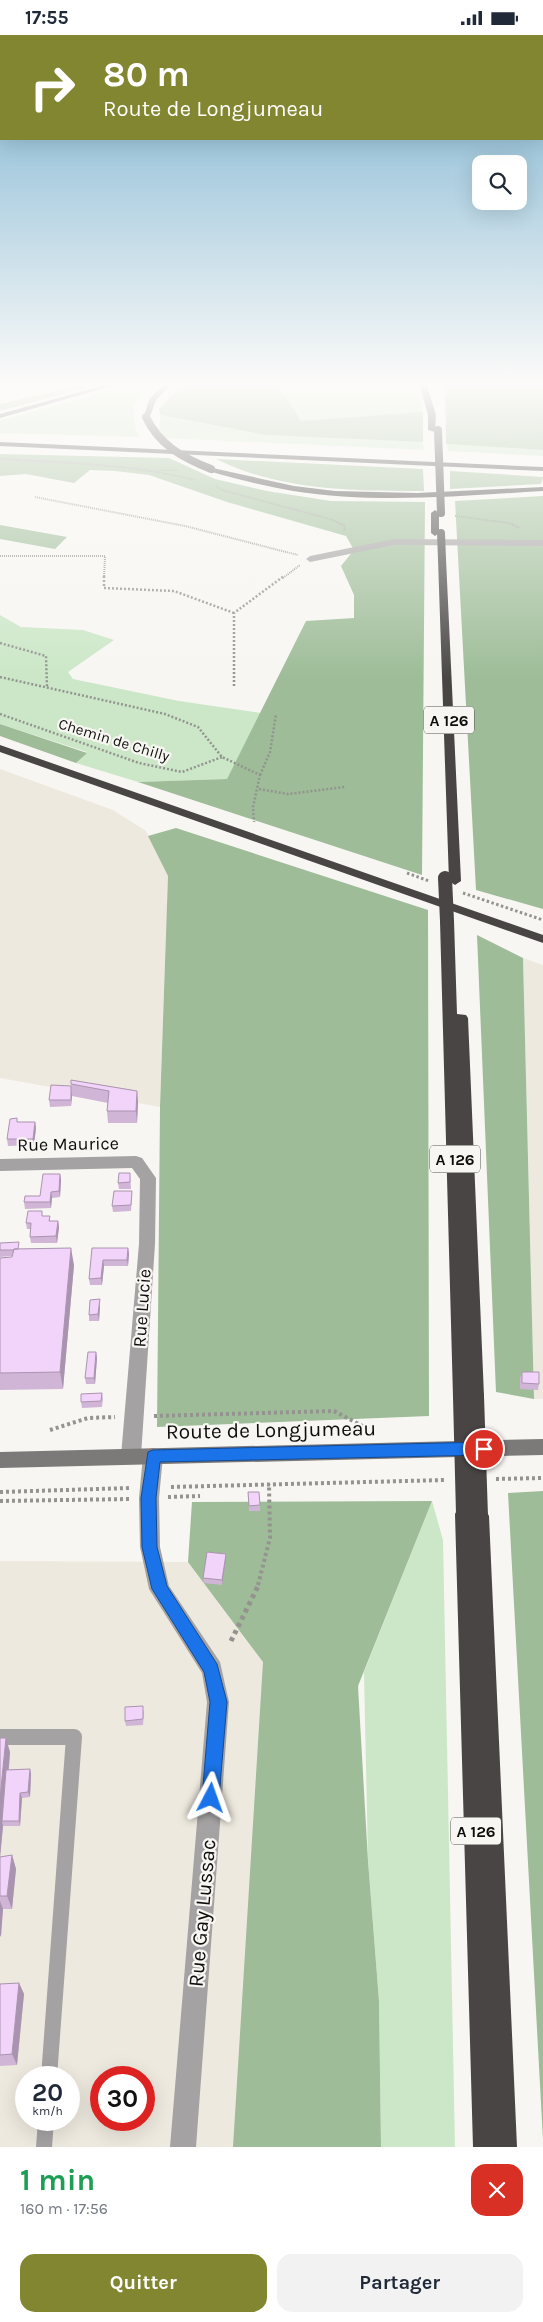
<!DOCTYPE html>
<html lang="fr">
<head>
<meta charset="utf-8">
<style>
	body { margin:0; font-family:Karla,sans-serif; background:#f2f2f3; color:#1f2937; height:100vh; display:flex; flex-direction:column; font-size:19px; white-space:nowrap }
	* { box-sizing:border-box; margin:0 }
	p { font-size:16px; color:#747a83 }
	.icon { flex:none; width:28px; height:28px; fill:none; stroke:currentColor; stroke-width:2; stroke-linecap:round; stroke-linejoin:round }
	.map { position:relative; height:2112px; overflow:hidden }
	.panel { display:flex; flex-direction:column; background:#fff; flex:1 }
	.panel>* { flex:none }
	.hud { position:absolute; left:0px; top:0px; width:544px; height:105px; box-shadow:0 5px 20px #0002; background:#828631; color:#fff; overflow:hidden }
	.controls { position:absolute; left:472px; top:120px; display:grid; gap:10px }
	.controls a { display:grid; place-items:center; width:55px; height:55px; border-radius:10px; background:#fff; box-shadow:0 5px 20px #0002; font-size:25px }
	.speed { position:absolute; left:15px; top:2031px; display:flex; gap:10px; font-size:25px; font-weight:700; text-align:center }
	.speed>* { display:grid; place-content:center; width:65px; height:65px; border-radius:50%; background:#fff; box-shadow:0 5px 20px #0002; line-height:1 }
	.speed small { font-size:12px; font-weight:400 }
	.speed .limit { border:8px solid #d22; background:#fff; color:#111 }
	.pin { position:absolute; display:grid; place-items:center; width:42px; height:42px; color:#fff; margin:-21px; border:2px solid #fff; border-radius:50%; box-shadow:0 1px 5px #0007 }
	.me { position:absolute; width:55px; margin:-28px; rotate:4deg; stroke-linejoin:round; filter:drop-shadow(0 0 4px #0008) }
	.turn { display:flex; align-items:center; gap:18px; height:105px; padding:0 20px; font-size:22px }
	.turn .icon { width:65px; height:65px; stroke-width:2.5 }
	.turn b { display:block; font-size:35px; line-height:42px }
	.round { display:grid; place-items:center; flex:none; width:52px; height:52px; border-radius:15px; background:#f2f2f3 }
	.headline { display:flex; align-items:center; justify-content:space-between; height:85px; padding:0 20px }
	h1 { font-size:30px; font-weight:700; line-height:38px; color:#1e9e55 }
	.cta { display:flex; gap:10px; margin-top:auto; padding:10px 20px }
	.cta a { flex:1; height:58px; border-radius:15px; background:#828631; color:#fff; font-size:20px; font-weight:700; line-height:58px; text-align:center }
	.cta a+a { background:#f2f2f3; color:#1f2937 }
	.status { display:flex; justify-content:space-between; align-items:center; height:35px; padding:0 25px; background:#fff; direction:ltr }
	.status svg { height:14px; fill:currentColor }
	.map>svg:first-child { display:block }
</style>
</head>
<body>
<div class="status"><b>17:55</b><svg viewBox="0 0 49 12"><path d="M0 12V9h3v3zM5 12V6h3v6zM10 12V3h3v9zM15 12V0h3v12zM26 1h20v11H26zM47 4h2v5h-2z"/></svg></div>
<div class="map">
<svg width="543" height="2112" viewBox="0 0 543 2112">
	<rect width="100%" height="100%" fill="#f8f6f2"/>
	<path fill="#eee9de" fill-rule="evenodd" d="M0,734L113,775L146,796L168,841L160,1072L0,1043Z
		M523,923L543,930V1364H534Z
		M370,1521L318,2112H0V1526L188,1527ZM26,2042H69V2085H26ZM101,2042H144V2085H101Z"/>
	<path fill="#cbe7c7" d="M128,351H149L133,373L136,395L141,402L0,398V385Z
		M278,351L324,353L328,351H416L423,377L301,387Z
		M160,380L266,400L423,407L424,415L165,403L159,395Z
		M446,409L543,415V421L448,416Z
		M0,580L21,592L83,595L114,605L68,637L73,644L179,666L261,678L227,744L138,747L76,728L87,717L0,689Z
		M432,1466L443,1505L455,2112H381L379,1966L368,1826L364,1637Z"/>
	<path fill="#9dbc97" d="M78,351H93L0,376V369Z
		M180,351H278L301,386L423,377V407L266,400L160,380L159,374Z
		M445,351H543V415L446,409Z
		M0,419L169,423L215,444L267,456L331,466L425,467L422,840L138,747L227,744L306,586L354,583V560L341,531L354,515L346,501L227,467L149,440L115,436L90,435L74,448L26,439L0,441Z
		M216,424L423,434L424,456C353,456 281,456 216,424Z
		M450,436L543,442L541,449L450,454Z
		M543,461V874L476,855L455,466Z
		M0,490L67,502L55,514L0,504Z
		M0,689L87,718L76,728L0,701Z
		M176,793L428,875L429,1381L157,1392L160,1072L168,841L148,801Z
		M477,900L523,923L534,1364L496,1357Z
		M543,1456V2105L508,1458Z
		M432,1466L358,1651L368,1826L379,1966L381,2112H233L263,1627L188,1527L192,1467Z"/>
	<g fill="none" stroke-linecap="round" stroke-linejoin="round">
		<path stroke="#949390" stroke-width="2" stroke-dasharray="1 1" stroke-linecap="butt" d="M0,424C66,428 131,429 195,445
			M161,435H178
			M216,451L222,455L333,485L345,491L344,496
			M35,462L185,491L298,520
			M455,481L509,488L520,493
			M0,521H105L104,543
			M283,543L300,530"/>
		<path stroke="#949390" stroke-width="2.5" stroke-dasharray="2 2" stroke-linecap="butt" d="M104,541V553L174,556L234,578
			M0,608L46,621L47,652
			M0,642L165,679L198,692L222,722L260,740L253,772L254,787
			M234,651V578L284,541
			M0,679L139,728L182,737L222,722
			M260,740L270,717L276,679
			M259,754L288,759L345,752"/>
		<path stroke="#949390" stroke-width="3" stroke-dasharray="2.5 2.5" stroke-linecap="butt" d="M407,838L429,846
			M463,858L543,885"/>
		<path stroke="#949390" stroke-width="4" stroke-dasharray="3 3" stroke-linecap="butt" d="M154,1381L334,1376L372,1396
			M50,1395L88,1383L115,1382
			M496,1444L543,1443
			M171,1452L445,1445
			M0,1457L130,1453
			M168,1462L200,1461
			M0,1466L130,1464
			M258,1550L270,1503L269,1449"/>
		<path stroke="#949390" stroke-width="5" stroke-dasharray="4 4" stroke-linecap="butt" d="M231,1606L259,1549"/>
		<path stroke="#a4a2a2" stroke-width="16" d="M0,1702H74L49,2042
			M44,2112L46,2085"/>
		<path fill="#a4a2a2" fill-rule="evenodd" d="M394,504L543,505V511L394,510L310,527L306,524L310,521Z
			M136,1121L142,1123L156,1143L155,1209L141,1421L138,1427L131,1429L124,1427L121,1421L139,1209L140,1144L132,1133L0,1136V1124Z
			M153,1413L160,1415L163,1421L159,1463L160,1512L169,1551L220,1627L229,1667L196,2112H170L207,1667L202,1638L149,1554L140,1512L139,1463L143,1421L146,1415Z"/>
		<path fill="#7c7979" fill-rule="evenodd" d="M543,1404V1420L0,1433V1417Z"/>
		<path fill="#494545" fill-rule="evenodd" d="M102,351H112L0,383V379Z
			M161,351H169L156,365L149,384H143L149,365Z
			M420,351H427L436,380L435,397L428,395V380Z
			M0,407L543,432V436L0,411Z
			M208,432L294,451L335,456L417,458L543,452V456C460,461 375,469 293,456C264,451 236,444 208,436Z
			M435,475L439,478V498L435,501L431,498V478Z
			M442,521L446,524L461,846L455,850L449,846L438,524Z
			M0,710L543,900V908L0,717Z
			M447,882L454,886L457,979L466,980L468,983L484,1361L482,1366L475,1369L469,1367L462,1370L455,1367L453,1362L440,886Z
			M465,1470L473,1474L479,1472L486,1475L489,1481L517,2112H473L455,1479L458,1473Z"/>
		<path stroke="#494545" stroke-width="8" d="M146,382C159,410 183,423 211,434
			M438,395L441,478
			M441,498L442,524"/>
		<path stroke="#494545" stroke-width="14" d="M445,843L447,886"/>
		<path stroke="#494545" stroke-width="18" d="M475,1361L479,1481
			M462,1362L465,1479"/>
	</g>
	<path fill="#d0b5d7" d="M71,1045L137,1056L138,1068L137,1088H108L107,1076L108,1068L72,1061L71,1071L50,1072L49,1065L71,1051Z
		M18,1087H35L36,1093L34,1110L8,1111L7,1104Z
		M130,1138L131,1154H119L118,1148Z
		M60,1139L61,1145L60,1162L52,1163L51,1173L25,1174L24,1167L40,1161Z
		M132,1162L131,1176L113,1177L112,1171Z
		M43,1181L50,1186H58L59,1192L57,1208H31L30,1202L31,1194H27L26,1188Z
		M0,1208L74,1230L63,1354L0,1355V1223L12,1222V1221L0,1222Z
		M92,1213H128L129,1219L128,1231H104L102,1250H90L89,1244Z
		M100,1271L99,1286H89V1280Z
		M96,1317L97,1323L95,1349H86L85,1343Z
		M522,1337L539,1349L538,1355L520,1354V1343Z
		M102,1358L103,1364L102,1372L82,1373L81,1367Z
		M248,1457L260,1470V1476H249Z
		M226,1525L222,1550L204,1548L203,1543Z
		M144,1676L143,1690L126,1691L125,1686Z
		M0,1703L10,1717L9,1735L30,1734L31,1739L30,1762L22,1763L20,1791H3L0,1822L12,1820L16,1834L12,1874H3L0,1902Z
		M19,1948L24,1959L17,2030L0,2031V1949Z"/>
	<path fill="#a994af" d="M71,1056L72,1061L71,1071Z
		M137,1056L138,1068L137,1088L136,1076Z
		M35,1087L36,1093L34,1110L33,1104Z
		M60,1139L61,1145L60,1162L59,1156Z
		M51,1157L52,1163L51,1173L50,1167Z
		M58,1186L59,1192L57,1208L56,1201Z
		M71,1213L74,1230L63,1354L60,1337Z
		M128,1213L129,1219L128,1231L127,1225Z
		M103,1225L104,1231L102,1250L101,1243Z
		M100,1264V1271L99,1286L98,1279Z
		M96,1317L97,1323L95,1349L94,1343Z
		M226,1519V1525L222,1550V1545Z
		M6,1703L10,1717L4,1786H2L3,1791L0,1823V1763Z
		M30,1734L31,1739L30,1762L28,1757Z
		M20,1758L22,1763L20,1791L19,1786Z
		M12,1820L16,1834L12,1874L7,1861Z
		M0,1866L3,1874L1,1902L0,1900Z
		M19,1948L24,1959L17,2030L12,2019Z"/>
	<path fill="#f2d3fa" stroke="#a994af" d="M71,1045L137,1056L136,1076H107L109,1056L71,1049Z
		M51,1050L71,1051V1065H49Z
		M17,1083V1087H35L33,1104H7L10,1084Z
		M119,1138H130V1147L118,1148Z
		M43,1139H60L59,1156L51,1157L50,1167H24L25,1161H40Z
		M114,1156H132L131,1170L112,1171Z
		M28,1176H42V1181H50L49,1186H58L56,1201L30,1202L31,1188H26Z
		M19,1207L18,1214H14L13,1215H0V1208Z
		M71,1213L60,1337L0,1338V1223L12,1222L14,1214Z
		M92,1213H128L127,1225H103L101,1243L89,1244Z
		M100,1264L98,1279L89,1280L90,1265Z
		M88,1317H96L94,1343H85Z
		M522,1337H539V1349L522,1348Z
		M102,1358L101,1366L81,1367V1359Z
		M248,1457H259L260,1470L249,1471Z
		M207,1517L226,1519L222,1545L203,1543Z
		M143,1671V1684L125,1686V1672Z
		M0,1703H6L0,1763Z
		M30,1734L28,1757L20,1758L19,1786H2L6,1735Z
		M12,1820L7,1861H0V1822Z
		M19,1948L12,2019L0,2020V1949Z"/>
	<linearGradient id="sky" x2="0" y2="1"><stop stop-color="#78b1d0"/><stop offset="0.54" stop-color="#fcfbf9"/><stop offset="1" stop-color="#fcfbf9" stop-opacity="0"/></linearGradient>
	<rect width="543" height="646" fill="url(#sky)"/>
	<path fill="#1a73e8" stroke="#114b97" d="M484,1407L489,1409L491,1414L489,1418L484,1420L160,1427L156,1463L157,1512L167,1551L217,1629L227,1667L219,1763L217,1770L211,1772L205,1770L202,1763L210,1667L204,1637L152,1554L142,1512L141,1463L148,1417L153,1415Z"/>
	<g text-anchor="middle" dominant-baseline="central" stroke-width="4.5" stroke-linejoin="round" paint-order="stroke">
		<g font-size="15" fill="#0e0d0c" stroke="#f8f6f2">
			<text transform="translate(114 705) rotate(17)">Chemin de Chilly</text>
		</g>
		<g fill="#f8f6f2" stroke="#545351" stroke-width="1">
			<rect x="424" y="671.5" width="50" height="27" rx="4"/>
			<rect x="430" y="1110.5" width="50" height="27" rx="4"/>
			<rect x="451" y="1782.5" width="50" height="27" rx="4"/>
		</g>
		<g font-size="16" font-weight="bold" fill="#0e0d0c">
			<text x="449" y="685">A 126</text>
			<text x="455" y="1124">A 126</text>
			<text x="476" y="1796">A 126</text>
		</g>
		<g font-size="18" fill="#0e0d0c" stroke="#f8f6f2">
			<text transform="translate(68 1109) rotate(-1)">Rue Maurice</text>
			<text transform="translate(142 1273) rotate(-86)">Rue Lucie</text>
		</g>
		<g font-size="21" fill="#0e0d0c" stroke="#f8f6f2">
			<text transform="translate(271 1395) rotate(-1)">Route de Longjumeau</text>
			<text transform="translate(202 1878) rotate(-85)">Rue Gay Lussac</text>
		</g>
	</g>
</svg>
<div class="controls">
<a><svg class="icon" aria-label="search" viewBox="0 0 24 24"><circle cx="10" cy="10" r="6"/><path d="M15 15l6 6"/></svg></a>
</div>
<div class="speed"><div>20<small>km/h</small></div><div class="limit">30</div></div>
<div class="pin" style="left:484px;top:1414px;background:#d93025"><svg class="icon" aria-label="arrive" viewBox="0 0 24 24"><path d="M6 21V4h12l-3 4 3 4H6"/></svg></div>
<svg class="me" style="left:211px;top:1763px" viewBox="-20 -20 40 40"><path d="M0-17L14 15 0 8-14 15z" fill="#1a73e8" stroke="#fff" stroke-width="4"/></svg>
<div class="hud">
<div class="turn"><svg class="icon" aria-label="right" viewBox="0 0 24 24"><path d="M7 20v-9h11M14 6l5 5-5 5"/></svg><div><b>80 m</b>Route de Longjumeau</div></div>
</div>
</div>
<section class="panel">
<div class="headline"><div><h1>1 min</h1><p>160 m · 17:56</p></div><a class="round" style="background:#d93025;color:#fff"><svg class="icon" aria-label="close" viewBox="0 0 24 24"><path d="M6 6l12 12M18 6L6 18"/></svg></a></div>
<div class="cta"><a>Quitter</a><a>Partager</a></div>
</section>
</body>
</html>
